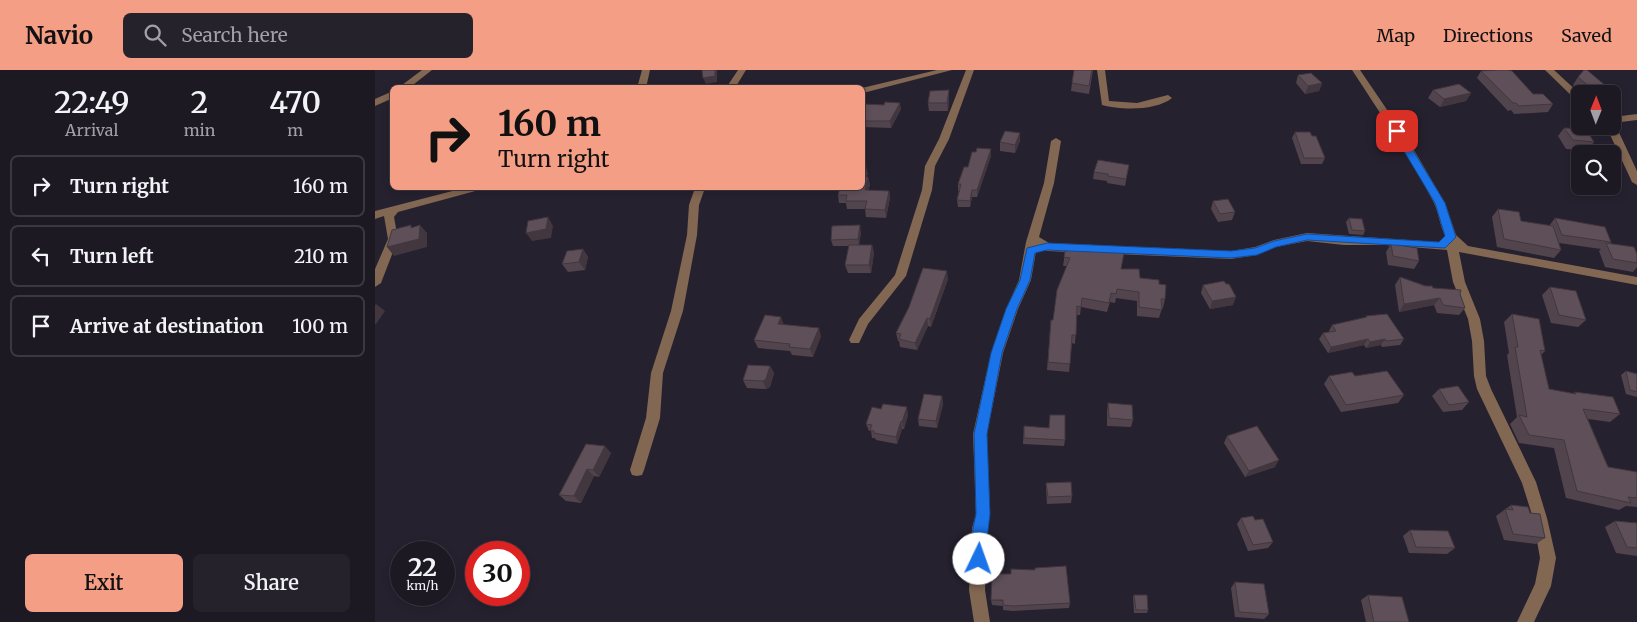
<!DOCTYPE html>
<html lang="en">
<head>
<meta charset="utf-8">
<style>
	body { margin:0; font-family:Merriweather,serif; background:#25222b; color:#f1f3f6; height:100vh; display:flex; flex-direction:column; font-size:19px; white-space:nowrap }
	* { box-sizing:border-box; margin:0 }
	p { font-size:16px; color:#a0a0a6 }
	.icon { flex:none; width:28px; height:28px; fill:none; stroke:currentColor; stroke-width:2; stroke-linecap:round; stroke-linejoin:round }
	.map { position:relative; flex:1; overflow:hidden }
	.side { display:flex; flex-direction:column; background:#1c1923; width:375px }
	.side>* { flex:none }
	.top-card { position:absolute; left:15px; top:15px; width:475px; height:105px; border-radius:8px; box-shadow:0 2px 8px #0003,0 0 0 1px #3a3841; background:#f49e86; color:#111; overflow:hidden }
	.needle { width:32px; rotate:1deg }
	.buttons { position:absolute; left:1196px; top:15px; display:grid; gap:10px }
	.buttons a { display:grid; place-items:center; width:50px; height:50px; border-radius:8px; background:#1c1923; box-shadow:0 2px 8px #0003,0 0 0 1px #3a3841; font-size:25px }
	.speed { position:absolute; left:15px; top:471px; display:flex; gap:10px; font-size:25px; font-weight:700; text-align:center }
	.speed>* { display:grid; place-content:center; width:65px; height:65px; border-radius:50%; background:#1c1923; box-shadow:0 2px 8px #0003,0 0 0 1px #3a3841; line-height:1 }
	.speed small { font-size:12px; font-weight:400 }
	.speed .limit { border:8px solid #d22; background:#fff; color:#111 }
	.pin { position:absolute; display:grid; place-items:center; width:42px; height:42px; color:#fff; margin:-21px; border-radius:10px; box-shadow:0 2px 8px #0006 }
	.me { position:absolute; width:55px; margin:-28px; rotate:3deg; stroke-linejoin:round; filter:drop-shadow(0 0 4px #0008) }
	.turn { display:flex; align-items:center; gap:18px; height:105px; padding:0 25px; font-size:22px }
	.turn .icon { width:65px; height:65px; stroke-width:2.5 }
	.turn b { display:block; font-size:35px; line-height:42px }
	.eta { display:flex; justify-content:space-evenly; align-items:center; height:85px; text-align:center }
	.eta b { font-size:30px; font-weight:600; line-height:35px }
	.primary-button { display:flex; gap:10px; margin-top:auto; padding:10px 25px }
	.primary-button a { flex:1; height:58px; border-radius:8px; background:#f49e86; color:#111; font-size:20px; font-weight:600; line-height:58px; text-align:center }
	.primary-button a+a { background:#25222b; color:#f1f3f6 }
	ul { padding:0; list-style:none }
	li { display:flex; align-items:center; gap:15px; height:62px; margin:0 10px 8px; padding:0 15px; border:2px solid #3a3841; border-radius:8px }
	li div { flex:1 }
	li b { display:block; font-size:19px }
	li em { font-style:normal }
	header { display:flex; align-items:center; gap:30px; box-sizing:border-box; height:70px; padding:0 25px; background:#f49e86; color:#111 }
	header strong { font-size:24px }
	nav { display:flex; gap:28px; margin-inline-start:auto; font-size:18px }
	.search { width:350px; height:45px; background:#25222b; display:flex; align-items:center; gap:12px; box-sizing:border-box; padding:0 18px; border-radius:8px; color:#a0a0a6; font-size:19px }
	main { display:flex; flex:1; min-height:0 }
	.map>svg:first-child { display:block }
</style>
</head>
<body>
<header>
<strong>Navio</strong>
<div class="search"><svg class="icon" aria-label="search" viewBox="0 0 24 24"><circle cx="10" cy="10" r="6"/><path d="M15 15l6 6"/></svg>Search here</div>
<nav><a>Map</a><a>Directions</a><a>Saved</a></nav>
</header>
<main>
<section class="side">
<div class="eta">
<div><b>22:49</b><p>Arrival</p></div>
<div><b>2</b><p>min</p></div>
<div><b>470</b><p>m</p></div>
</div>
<ul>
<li><svg class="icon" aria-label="right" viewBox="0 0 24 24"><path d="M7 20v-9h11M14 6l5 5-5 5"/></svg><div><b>Turn right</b></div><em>160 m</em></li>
<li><svg class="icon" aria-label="left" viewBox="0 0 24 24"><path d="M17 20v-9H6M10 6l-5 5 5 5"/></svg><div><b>Turn left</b></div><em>210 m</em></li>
<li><svg class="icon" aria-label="arrive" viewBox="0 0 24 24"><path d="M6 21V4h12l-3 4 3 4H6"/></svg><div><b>Arrive at destination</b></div><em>100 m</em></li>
</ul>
<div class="primary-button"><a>Exit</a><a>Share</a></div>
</section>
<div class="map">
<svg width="1262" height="552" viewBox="0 0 1262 552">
	<rect width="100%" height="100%" fill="#26212f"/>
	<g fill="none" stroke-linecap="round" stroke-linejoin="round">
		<path fill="#826752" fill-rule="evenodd" d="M47,0H57L34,18H23Z
			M267,0H275L271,18H262Z
			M363,0H371L360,18H351Z
			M562,0H577L488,23L487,18Z
			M591,0H599L574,69L560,96L557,120L531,206L493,254L484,273H476L474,270L484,249L520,205L547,120L550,96L564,69Z
			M722,0H730L734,31L762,33L793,25L797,28C781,41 746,40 727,35Z
			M977,0H985L1036,75L1070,133L1081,165L1093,176L1262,207V215L1084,182L1090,212L1105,249L1109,271L1111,306L1116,319L1161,412L1172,448L1181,488L1176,516L1159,552H1142L1160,514L1165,488L1158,448L1147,413L1102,319L1099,306L1097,271L1093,249L1078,212L1072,180L1011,175H969L932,171L901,177L882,185L856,189L672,181L662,176L656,210L643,239L628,283L612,364L615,444L613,458L610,520L615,552H599L594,520L597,458L601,444L598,364L616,283L631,239L644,210L651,172L669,113L676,71L681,68L686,71L679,113L664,167L674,173L856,181L880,177L899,170L932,163L1076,173C1065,163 1065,144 1058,131C1034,85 1005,43 977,0Z
			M1170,0H1179L1205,24V32L1202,31Z
			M18,21V28L0,36V29Z
			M1262,44V50L1238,53V47Z
			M1238,54L1241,56L1262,101V115L1257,112L1231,56H1238Z
			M89,118H105L104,120L23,142L19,147L23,169L6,213L0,217V199L13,169L9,146L0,149V141Z
			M320,118H330L324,135L322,165L308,241L288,303L285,348L269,400L267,405L262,406L257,405L255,400L271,348L276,303L296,241L312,165L314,135Z"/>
	</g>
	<path fill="#52444d" d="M699,0H718L714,24L696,21L697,13Z
		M1106,1L1158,24L1178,34L1173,42L1139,44L1136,40L1133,41L1102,8Z
		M923,5L947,13L944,21L930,24L921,13Z
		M1203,7L1244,27L1238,34V24H1208L1198,15Z
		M1058,20L1096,23L1091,31L1065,37L1053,28Z
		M574,28L573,41H554L553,33Z
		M488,34L526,39L516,58L488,57Z
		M1189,58L1219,72L1213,80L1191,79L1183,66Z
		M920,62L937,66L950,88L947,94H926L917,68Z
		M645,71L640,83L625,81V72Z
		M616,86L602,127H597L595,137H583L582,130L584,121H583V114L593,97Z
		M754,95L750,116L732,113V111L718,109L719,102Z
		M488,96L493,104L491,107H493L495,115L493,120L514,121L515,128L511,148L491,147L490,139H472L471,133H464L463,125Z
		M838,131L860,142L857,150L843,152L836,139Z
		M1123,139L1146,151L1174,156L1180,148L1236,172L1235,173L1262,184V197L1258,202L1230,197L1224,181L1226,179L1184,173L1186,180L1179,188L1122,177L1117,147Z
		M974,148L990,161L988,165L974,164L971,152Z
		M486,162L484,175H497L499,183L496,203H473L470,195L474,176H458L456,170Z
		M1016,174L1044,191L1039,199L1013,195L1011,182Z
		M691,176L746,199L765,208L784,214L790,229L788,238H787L784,248L762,246V231L741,228L740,233L735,232L732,242L706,237L705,245H702L700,274L697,273L694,302L672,300L676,250H678L692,196H688Z
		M208,179L213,187L210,200L193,202L187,194Z
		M1025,207L1058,218L1085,224L1090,238L1084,245L1062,243L1059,235L1024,242L1020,215Z
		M573,209L556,257L553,256L542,280L525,277L524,271H523L521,263Z
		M828,215L858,235L835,239L826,223Z
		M1175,217L1211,250L1203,257L1176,253L1167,225Z
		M1137,244L1170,281L1166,285L1174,319L1197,324L1200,322L1245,344L1235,352L1213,349L1233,397L1262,402V437L1251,436L1244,440L1191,428L1179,378L1144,373L1135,354L1142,347L1132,285L1134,283L1129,252Z
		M991,246L1029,269L1025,275L1007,277L1006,275L991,278L989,275L953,283L944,269L948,263L954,262V261L957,255L990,248Z
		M409,255L446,266L438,287L417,285L415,281L383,278L379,270Z
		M395,296L399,303L395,317L391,319L372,318L368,310Z
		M1251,301L1262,304V327L1251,324L1246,305Z
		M954,306H980L1029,325L1023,333L966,342L949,314Z
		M1064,319L1094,332L1087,340L1068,342L1057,326Z
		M567,326L568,334L562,358L544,356L543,349Z
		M733,333L758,350L756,357L732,356V341Z
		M533,345L529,359H527L522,374L501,370L500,368H497L496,361H494L491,354Z
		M649,356L690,370L689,376L648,374Z
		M852,366L900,397L870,407L849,373Z
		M211,374L236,383L224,407L219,406L206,433L191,431L184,425Z
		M671,413L697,426L696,433L672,434L671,420Z
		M1136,435L1155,443L1170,468L1161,474L1129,470L1121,446Z
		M866,448L880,450L898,472L893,478L873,481L862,454Z
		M1240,451L1262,453V486L1241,483L1230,457Z
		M1035,460L1080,478L1072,484L1034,483L1028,466Z
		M860,512L894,544L889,549L860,547L856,518Z
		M759,525L773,540L772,543H759L758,527Z
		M993,525L1034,552H991L986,530Z
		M616,530L695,533L694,538L638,541L628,540V536L617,535Z"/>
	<path fill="#42373e" d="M340,0H342V12L331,14L328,8Z
		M947,13L944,21L930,24L933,16Z
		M574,20V28L573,41L572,33Z
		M1096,23L1091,31L1065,37L1069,29Z
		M525,33L526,39L516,58L515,51Z
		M645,63V71L640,83V75Z
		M616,79V86L602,127V120Z
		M491,96L493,104L488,113V102Z
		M493,107L495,115L491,128L490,120Z
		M331,118H348L332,120Z
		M597,120V127L595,137V131Z
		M514,121L515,128L511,148L510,140Z
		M173,147L178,156L176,168L157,171L151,163Z
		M45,155L52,163V177L19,186L12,177Z
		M485,155L486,162L484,175L483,169Z
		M497,175L499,183L496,203L494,195Z
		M208,179L213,187L210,200L204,192Z
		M572,201L573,209L556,257L555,249Z
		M861,227L858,235L835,239L837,231Z
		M1065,228L1059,235L1024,242L1029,234Z
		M1,234L10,241L1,254H0V235Z
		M406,247L409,255L403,254Z
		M552,248L553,256L542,280L540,273Z
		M444,258L446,266L438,287L435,279Z
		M993,269L989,275L953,283L956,277Z
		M1010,269L1006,275L991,278L995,272Z
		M395,296L399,303L395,317L391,319L388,311Z
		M567,326L568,334L562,358L561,351Z
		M532,337L533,345L529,359L527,352Z
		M526,351L527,359L522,374L521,367Z
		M230,376L236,383L224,407L218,400Z
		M904,390L900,397L870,407L874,401Z
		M212,399L219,406L206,433L199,426Z"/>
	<path fill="#5f4f59" stroke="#42373e" d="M327,0H340V6L328,8Z
		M699,0H717L714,16L697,13Z
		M1123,0H1133L1137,1L1158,24H1168L1178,34L1144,36L1141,33H1138L1106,1Z
		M1209,0H1212L1244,27H1238V24H1223L1203,7Z
		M936,3L947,13L933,16L923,5Z
		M1084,14L1096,23L1069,29L1058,20Z
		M574,20L572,33H553L555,21Z
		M510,32L525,33L515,51H488V34L509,35Z
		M1189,58L1211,59L1219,72L1198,70Z
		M630,61L645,63L640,75L625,72Z
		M920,62H935L937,66H941L950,88H929Z
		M602,78L616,79L602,120H597L595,131L582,130L586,114H583L589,97H593L597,82H601Z
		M723,90L754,95L751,109L733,106V104L719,102Z
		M488,96H491L488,102Z
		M488,107H493L490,120L514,121L510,140L490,139L492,131H471L472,125H463L465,118H488Z
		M853,129L860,142L845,144L838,131Z
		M1123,139L1144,142L1146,151L1178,156L1186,180L1129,169Z
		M173,147L171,159L151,163L153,151Z
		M974,148L987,149L990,161L977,160Z
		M1180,148L1230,157L1236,172L1187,165Z
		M36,155V158L45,155L44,169L12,177L17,160Z
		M485,155L483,169L456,170L457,156Z
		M1231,173L1259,177L1262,184V193L1238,189Z
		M1016,174L1042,178L1044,191L1018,186Z
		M474,175H497L494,195H470Z
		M691,176L749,183L746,199H764L765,208L784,210V214L791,215L790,229H786L787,240L764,237V222L742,219L741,224L736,223L734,233L707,228L706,237L702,236L701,265H697L695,294L673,292L676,250H678L682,220L695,188L689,187Z
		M208,179L204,192L187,194L192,181Z
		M548,198L572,201L555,249L552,248L540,273L524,269L526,264L521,263L534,237Z
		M1025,207L1050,216H1057L1058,218L1086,220L1085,224L1090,238L1068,235L1065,228L1029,234Z
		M849,211L851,214H854L861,227L837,231L828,215Z
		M1175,217L1201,221L1211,250L1184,245Z
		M1012,244L1029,269L1011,271L1010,269L995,272L993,269L956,277L948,263L961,261L957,255L992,247L991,246Z
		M1137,244L1164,249L1170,281L1165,280L1174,319L1201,324L1200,322L1238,327L1245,344L1208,339L1233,397L1262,402V428L1253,427L1256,433L1202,421L1189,370L1154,365L1144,345L1152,347L1140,277H1143Z
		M390,245L406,247L403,254L444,258L435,279L414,277L415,274L379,270Z
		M373,295L395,296L391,309L388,311L368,310Z
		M1012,301L1029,325L971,335L954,306L977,302L980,306Z
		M1251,301L1262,304V322L1255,320Z
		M1083,316L1094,332L1074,335L1064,319Z
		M549,324L567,326L561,351L543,349Z
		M733,333L757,335L758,350L734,348Z
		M508,334L532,337L527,352L526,351L521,367L499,363V361L495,360L497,355L491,354L497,337L506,339Z
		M675,345H690V370L649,368V356L674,358Z
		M882,356L904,390L874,401L852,366Z
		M211,374L230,376L218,400L212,399L199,426L184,425Z
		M696,412L697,426L673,427L671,413Z
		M1136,435L1153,437L1155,443L1165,444L1170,468L1138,464L1130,439L1138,440Z
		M878,446L880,450L888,449L898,472L878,475L866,448Z
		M1240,451L1262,453V478L1252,477Z
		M1035,460L1073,461L1080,478L1041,477Z
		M691,496L695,533L638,536L628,535V530H616L617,504H636V499L660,500V498Z
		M860,512L889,514L894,544L864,542Z
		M759,525H772L773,540H761Z
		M993,525L1027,527L1034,552H999Z"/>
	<path fill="#1a73e8" stroke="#114b97" d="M1019,59H1025L1070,133L1081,167L1070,178L932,170L901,177L882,185L856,188L672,180L660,183L655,210L642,239L627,283L612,364L615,444L609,494L604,496L599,494L597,489L598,458L601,444L599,364L616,283L631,239L645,210L652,178L672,173L856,181L880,178L899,171L932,164L1064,172L1070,166L1060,133L1017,61Z"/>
</svg>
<div class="buttons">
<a><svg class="needle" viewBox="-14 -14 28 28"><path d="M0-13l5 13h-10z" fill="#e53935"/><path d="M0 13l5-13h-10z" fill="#a0a0a6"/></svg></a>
<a><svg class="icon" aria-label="search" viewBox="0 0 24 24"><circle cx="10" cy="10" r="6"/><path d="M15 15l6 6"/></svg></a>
</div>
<div class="speed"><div>22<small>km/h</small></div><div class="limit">30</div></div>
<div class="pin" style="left:1022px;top:61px;background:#d93025"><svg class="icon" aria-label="arrive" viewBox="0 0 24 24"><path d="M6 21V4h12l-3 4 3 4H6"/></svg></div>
<svg class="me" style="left:604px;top:489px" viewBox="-20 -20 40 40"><circle r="19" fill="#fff"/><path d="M0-13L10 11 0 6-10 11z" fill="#1a73e8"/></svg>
<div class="top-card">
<div class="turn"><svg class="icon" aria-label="right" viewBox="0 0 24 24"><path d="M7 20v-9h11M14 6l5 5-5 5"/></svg><div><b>160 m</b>Turn right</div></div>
</div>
</div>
</main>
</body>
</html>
